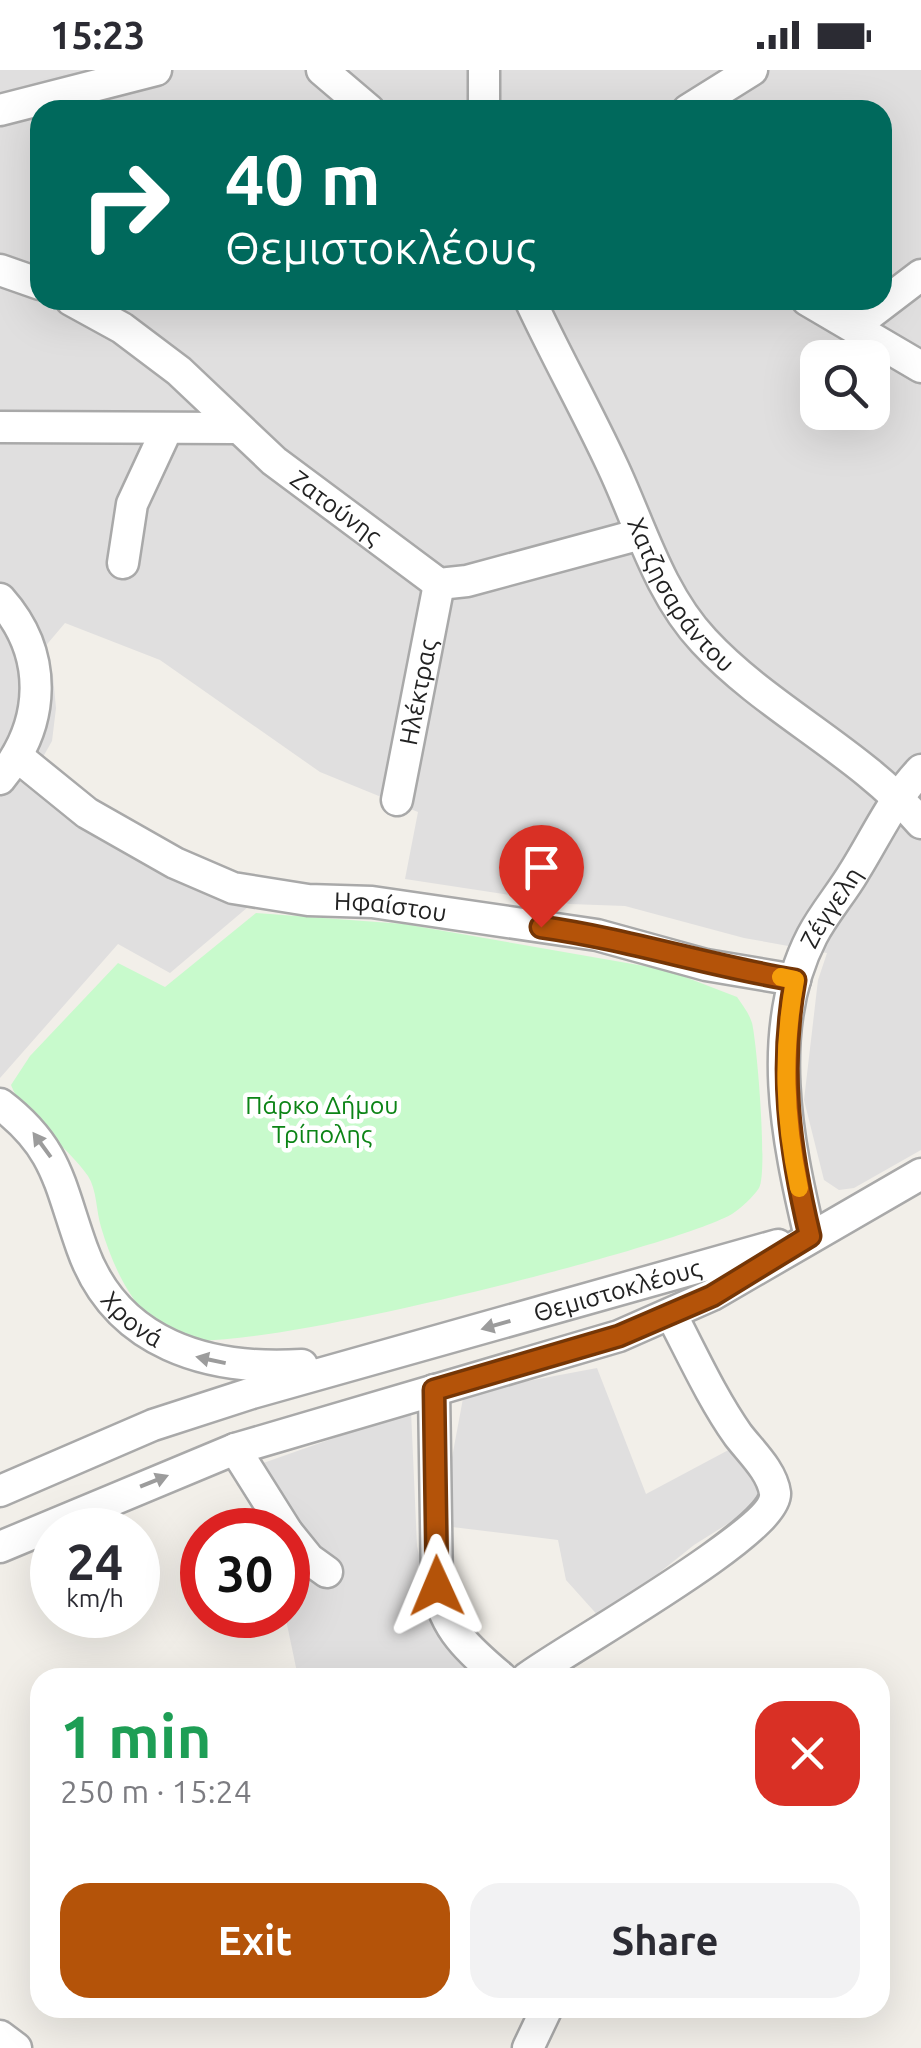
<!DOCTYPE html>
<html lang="en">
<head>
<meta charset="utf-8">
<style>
	body { margin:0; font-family:Ubuntu,sans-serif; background:#f2f2f3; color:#2b2b33; height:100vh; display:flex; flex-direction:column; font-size:38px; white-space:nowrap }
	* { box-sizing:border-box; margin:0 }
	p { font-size:32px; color:#7c7c81 }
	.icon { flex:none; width:55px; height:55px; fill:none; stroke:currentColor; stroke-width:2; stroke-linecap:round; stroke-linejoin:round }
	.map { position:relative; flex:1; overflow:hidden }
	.side { position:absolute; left:30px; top:1598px; width:860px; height:350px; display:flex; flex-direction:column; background:#fff; border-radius:30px; box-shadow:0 10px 40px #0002 }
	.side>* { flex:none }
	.banner { position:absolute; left:30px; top:30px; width:862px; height:210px; border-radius:30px; box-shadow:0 10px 40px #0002; background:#00695c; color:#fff; overflow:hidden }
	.controls { position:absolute; left:800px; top:270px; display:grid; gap:20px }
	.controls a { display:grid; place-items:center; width:90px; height:90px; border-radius:20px; background:#fff; box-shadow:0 10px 40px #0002; font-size:50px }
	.speed { position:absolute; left:30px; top:1438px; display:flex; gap:20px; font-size:50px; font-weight:700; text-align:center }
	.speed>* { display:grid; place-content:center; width:130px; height:130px; border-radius:50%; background:#fff; box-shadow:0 10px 40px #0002; line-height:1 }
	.speed small { font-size:25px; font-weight:400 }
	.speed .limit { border:15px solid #d22; background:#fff; color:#111 }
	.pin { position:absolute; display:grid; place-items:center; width:85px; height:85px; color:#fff; margin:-102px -42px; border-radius:50% 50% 50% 0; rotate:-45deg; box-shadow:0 0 10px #0007 }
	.pin .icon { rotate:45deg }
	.me { position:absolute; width:110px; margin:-55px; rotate:359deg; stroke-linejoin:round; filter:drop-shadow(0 0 8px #0008) }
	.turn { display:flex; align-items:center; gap:35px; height:210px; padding:0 30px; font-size:45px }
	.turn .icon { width:130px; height:130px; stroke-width:2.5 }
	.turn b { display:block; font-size:70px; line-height:85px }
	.round { display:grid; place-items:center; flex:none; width:105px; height:105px; border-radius:30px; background:#f2f2f3 }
	.overview { display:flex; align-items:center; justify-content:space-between; height:170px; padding:0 30px }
	h1 { font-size:60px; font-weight:700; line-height:75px; color:#1e9e55 }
	.button { display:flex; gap:20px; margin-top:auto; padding:20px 30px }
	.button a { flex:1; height:115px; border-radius:30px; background:#b45309; color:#fff; font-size:40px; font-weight:700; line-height:115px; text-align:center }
	.button a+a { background:#f2f2f3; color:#2b2b33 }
	.status { display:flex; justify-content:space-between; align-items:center; height:70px; padding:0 50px; background:#fff; direction:ltr }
	.status svg { height:28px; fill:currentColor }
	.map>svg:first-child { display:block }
</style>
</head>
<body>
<div class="status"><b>15:23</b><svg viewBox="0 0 49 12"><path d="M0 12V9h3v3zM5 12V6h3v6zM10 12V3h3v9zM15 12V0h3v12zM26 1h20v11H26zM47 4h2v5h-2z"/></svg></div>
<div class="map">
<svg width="921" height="1978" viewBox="0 0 921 1978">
	<rect width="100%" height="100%" fill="#f2efe9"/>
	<path fill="#e0dfdf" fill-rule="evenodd" d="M0,0H921V1080L854,1118L839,1120L824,1110L804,1030L818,910L827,883L744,868L625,836L570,834L405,809L418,742L320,702L160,590L65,553L43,579L53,606L56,638L52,671L34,703L185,811L248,837L170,903L118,874L0,1008ZM40,40H882V230H40ZM818,288H872V342H818Z
		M597,1298L646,1424L736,1376L767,1429L694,1475L601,1549L566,1510L558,1470L452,1457L451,1393L464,1323Z
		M411,1341L417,1476L434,1555L474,1607H298L285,1545L288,1460H267L246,1399Z"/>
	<path fill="#c8facc" d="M256,843L404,854L667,900L737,927C743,936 749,943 752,953C757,973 768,1103 759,1118C754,1126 740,1139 732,1144C674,1178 223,1292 175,1267C134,1244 114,1200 101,1157C96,1141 97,1120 88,1106C67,1075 23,1048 11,1015L30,986L118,893L165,917Z"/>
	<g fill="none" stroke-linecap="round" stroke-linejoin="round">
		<g stroke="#a9a9a9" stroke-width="35">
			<g id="minor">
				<path d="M322,0L369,40"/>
				<path d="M484,0V40"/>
				<path d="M0,40L156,0"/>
				<path d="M688,40L752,0"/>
				<path d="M0,200L40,214"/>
				<path id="s1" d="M71,230L122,258L179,301L274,391L439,514L467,511L641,464"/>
				<path id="s2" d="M530,230C556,286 586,339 612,395C640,454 658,522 704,571C768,640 859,681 921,753"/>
				<path d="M807,230L921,297"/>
				<path d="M854,256L921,205"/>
				<path d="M0,357L234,358"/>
				<path d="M123,493L132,434L166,361"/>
				<path d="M0,529C49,584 46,654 0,709"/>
				<path id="s3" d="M18,687L87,743L175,793L233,818L308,830L372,832L597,865L706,895L795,910"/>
				<path id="s4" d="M397,730L439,514"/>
				<path id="s5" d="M0,1034C58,1078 59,1114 82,1178C116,1275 209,1301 302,1295"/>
				<path id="s6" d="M810,1167C787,1070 764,959 812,866C824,843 841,824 854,802C876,767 892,730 921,700"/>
				<path d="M434,1320L437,1517C445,1560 469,1580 502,1608"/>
				<path d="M235,1379L286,1460"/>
				<path id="s7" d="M0,1421L153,1355L252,1323L778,1175"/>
				<path d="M288,1463L309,1489L327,1502"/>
				<path d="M0,1477L235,1379L619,1266L712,1225L921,1104"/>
				<path d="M527,1608C565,1579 779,1461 775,1423C772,1401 751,1382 738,1365C712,1328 692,1284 671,1244"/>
				<path d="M0,1966L16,1978"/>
				<path d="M528,1978L547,1938"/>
			</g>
		</g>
		<use href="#minor" stroke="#fff" stroke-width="30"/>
	</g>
	<defs><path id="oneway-solid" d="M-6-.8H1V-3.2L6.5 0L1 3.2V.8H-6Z" transform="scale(2.5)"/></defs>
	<g fill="#9c9c9c">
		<use href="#oneway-solid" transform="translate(42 1075) rotate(-126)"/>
		<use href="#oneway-solid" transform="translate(496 1255) rotate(164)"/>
		<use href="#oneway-solid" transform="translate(211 1290) rotate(-168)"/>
		<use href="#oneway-solid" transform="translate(154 1411) rotate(-22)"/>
	</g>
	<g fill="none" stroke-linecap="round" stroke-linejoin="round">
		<g stroke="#753606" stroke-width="25">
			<path id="route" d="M437,1516L434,1320L619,1266L712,1226L810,1166C789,1078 779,999 795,910C709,896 627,869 541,857"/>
		</g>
		<use href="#route" stroke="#b45309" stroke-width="18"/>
		<path stroke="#f59e0b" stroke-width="18" d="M781,907L795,910C782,982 784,1046 799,1118"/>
	</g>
	<g text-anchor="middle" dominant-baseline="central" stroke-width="9" stroke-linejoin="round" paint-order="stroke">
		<g font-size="25" fill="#222" stroke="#fff">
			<text stroke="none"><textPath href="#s1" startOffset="338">Ζατούνης</textPath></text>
			<text stroke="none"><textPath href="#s2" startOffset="332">Χατζησαράντου</textPath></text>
			<text stroke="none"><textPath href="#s4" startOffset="110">Ηλέκτρας</textPath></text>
			<text stroke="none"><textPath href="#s6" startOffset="342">Ζέγγελη</textPath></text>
			<text stroke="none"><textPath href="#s3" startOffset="412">Ηφαίστου</textPath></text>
			<text stroke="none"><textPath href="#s7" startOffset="650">Θεμιστοκλέους</textPath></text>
			<text stroke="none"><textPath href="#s5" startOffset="258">Χρονά</textPath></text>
		</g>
		<g font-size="25" fill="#0c8416" stroke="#fff">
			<text x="322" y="1035">Πάρκο Δήμου<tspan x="322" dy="29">Τρίπολης</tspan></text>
		</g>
	</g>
</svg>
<div class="controls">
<a><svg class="icon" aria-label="search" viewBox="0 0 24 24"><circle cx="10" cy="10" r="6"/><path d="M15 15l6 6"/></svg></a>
</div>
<div class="speed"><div>24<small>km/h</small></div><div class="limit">30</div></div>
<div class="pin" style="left:541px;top:857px;background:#d93025"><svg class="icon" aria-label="arrive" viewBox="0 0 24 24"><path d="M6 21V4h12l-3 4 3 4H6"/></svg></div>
<svg class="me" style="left:437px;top:1516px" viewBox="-20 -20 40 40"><path d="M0-17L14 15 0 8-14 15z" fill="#b45309" stroke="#fff" stroke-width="4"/></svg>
<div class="banner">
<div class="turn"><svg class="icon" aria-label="right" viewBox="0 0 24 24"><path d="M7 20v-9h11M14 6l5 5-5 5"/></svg><div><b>40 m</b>Θεμιστοκλέους</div></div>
</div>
<section class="side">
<div class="overview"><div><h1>1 min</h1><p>250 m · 15:24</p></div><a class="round" style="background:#d93025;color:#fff"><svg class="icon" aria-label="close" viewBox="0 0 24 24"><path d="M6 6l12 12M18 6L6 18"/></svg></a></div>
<div class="button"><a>Exit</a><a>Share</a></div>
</section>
</div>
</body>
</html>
